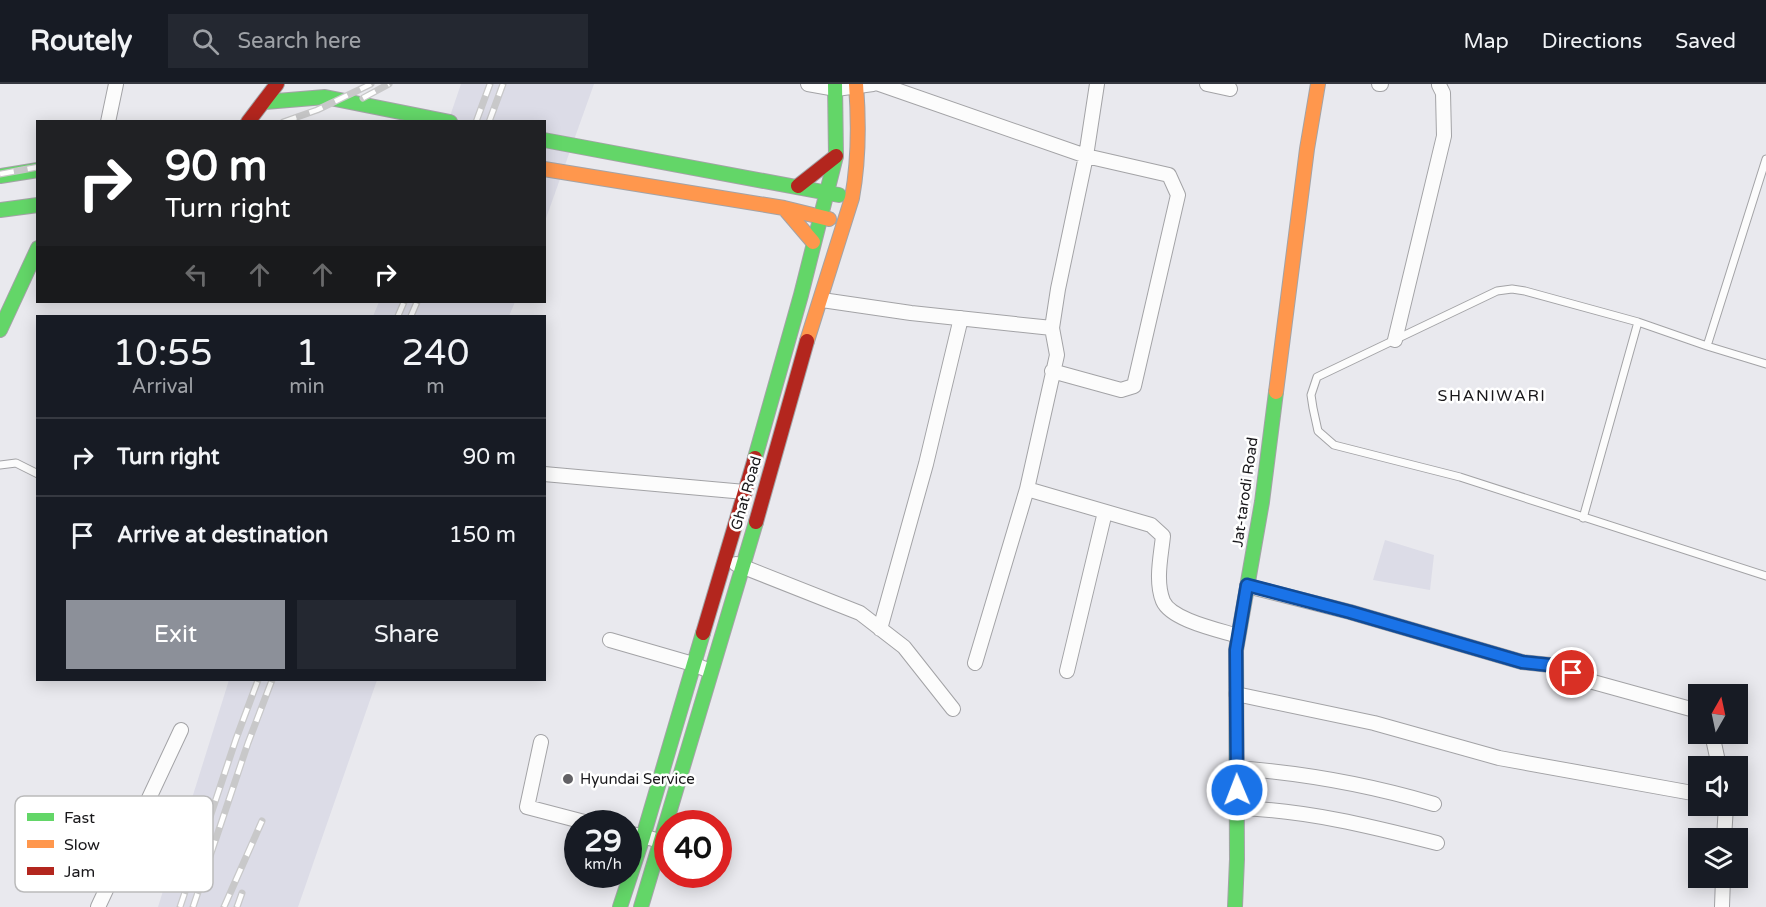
<!DOCTYPE html>
<html lang="en">
<head>
<meta charset="utf-8">
<style>
	body { margin:0; font-family:"Varela Round",sans-serif; background:#242831; color:#f1f3f6; height:100vh; display:flex; flex-direction:column; font-size:22px; white-space:nowrap }
	* { box-sizing:border-box; margin:0 }
	p { font-size:20px; color:#9ea1a6 }
	.icon { flex:none; width:33px; height:33px; fill:none; stroke:currentColor; stroke-width:2; stroke-linecap:round; stroke-linejoin:round }
	.map { position:relative; flex:1; overflow:hidden }
	.drawer { position:absolute; left:36px; top:231px; width:510px; height:366px; display:flex; flex-direction:column; background:#171b24; border-radius:0px; box-shadow:0 3px 15px #0003 }
	.drawer>* { flex:none }
	.top-card { position:absolute; left:36px; top:36px; width:510px; height:183px; border-radius:0px; box-shadow:0 3px 15px #0003; background:#202124; color:#fff; overflow:hidden }
	.needle { width:39px; rotate:9deg }
	.tools { position:absolute; left:1688px; top:600px; display:grid; gap:12px }
	.tools a { display:grid; place-items:center; width:60px; height:60px; border-radius:0px; background:#171b24; box-shadow:0 3px 15px #0003; font-size:30px }
	.speed { position:absolute; left:564px; top:726px; display:flex; gap:12px; font-size:30px; font-weight:700; text-align:center }
	.speed>* { display:grid; place-content:center; width:78px; height:78px; border-radius:50%; background:#171b24; box-shadow:0 3px 15px #0003; line-height:1 }
	.speed small { font-size:15px; font-weight:400 }
	.speed .limit { border:9px solid #d22; background:#fff; color:#111 }
	.pin { position:absolute; display:grid; place-items:center; width:51px; height:51px; color:#fff; margin:-26px; border:3px solid #fff; border-radius:50%; box-shadow:0 2px 6px #0007 }
	.me { position:absolute; width:66px; margin:-33px; rotate:359deg; stroke-linejoin:round; filter:drop-shadow(0 0 4px #0008) }
	.turn { display:flex; align-items:center; gap:21px; height:126px; padding:0 30px; font-size:27px }
	.turn .icon { width:78px; height:78px; stroke-width:2.5 }
	.turn b { display:block; font-size:42px; line-height:51px }
	.lanes { display:flex; align-items:center; height:57px; padding:0 30px; background:#0003; justify-content:center; gap:30px; direction:ltr }
	.lanes .off { opacity:.35 }
	.eta { display:flex; justify-content:space-evenly; align-items:center; height:102px; text-align:center }
	.eta b { font-size:36px; font-weight:600; line-height:42px }
	.cta { display:flex; gap:12px; margin-top:auto; padding:12px 30px }
	.cta a { flex:1; height:69px; border-radius:0px; background:#8c9099; color:#fff; font-size:24px; font-weight:600; line-height:69px; text-align:center }
	.cta a+a { background:#242831; color:#f1f3f6 }
	ul { padding:0; list-style:none }
	li { display:flex; align-items:center; gap:18px; height:78px; padding:0 30px; border-top:2px solid #363941 }
	li div { flex:1 }
	li b { display:block; font-size:22px }
	li em { font-style:normal }
	header { display:flex; align-items:center; gap:36px; box-sizing:border-box; height:84px; padding:0 30px; background:#171b24; border-bottom:2px solid #363941 }
	header strong { font-size:28px }
	nav { display:flex; gap:33px; margin-inline-start:auto; font-size:21px }
	.search { width:420px; height:54px; background:#242831; display:flex; align-items:center; gap:15px; box-sizing:border-box; padding:0 21px; border-radius:0px; color:#9ea1a6; font-size:22px }
	.map>svg:first-child { display:block }
</style>
</head>
<body>
<header>
<strong>Routely</strong>
<div class="search"><svg class="icon" aria-label="search" viewBox="0 0 24 24"><circle cx="10" cy="10" r="6"/><path d="M15 15l6 6"/></svg>Search here</div>
<nav><a>Map</a><a>Directions</a><a>Saved</a></nav>
</header>
<div class="map">
<svg width="1766" height="823" viewBox="0 0 1766 823">
	<rect width="100%" height="100%" fill="#e9e9ee"/>
	<path fill="#dcdce7" d="M461,0H594L545,137L544,38H448Z
		M379,218H515L509,232H373Z
		M1385,456L1434,471L1430,506L1373,496Z
		M229,596H377L298,823H158Z"/>
	<g fill="none" stroke-linecap="round" stroke-linejoin="round">
		<g stroke="#a3a3a6" stroke-width="9">
			<path id="lane" d="M1707,262L1766,75
				M1766,280L1707,262L1638,238L1525,207L1512,205L1497,207L1317,293L1311,311L1313,324L1318,347L1334,361L1460,393L1766,492
				M0,381L16,379L38,390
				M1583,434L1638,238"/>
		</g>
		<g stroke="#a3a3a6" stroke-width="16">
			<path id="street" d="M808,0L836,5L873,0
				M879,0L1086,72L1169,91L1178,111L1134,302L1121,306L1052,287
				M1207,0L1230,5
				M1379,0H1381
				M108,38L116,0
				M822,216L911,229L1052,244
				M1395,256L1444,52L1443,9L1439,1
				M544,390L745,408
				M1027,405L1151,441L1163,452C1161,472 1155,497 1163,517C1171,536 1219,546 1238,552
				M736,480L860,529L904,563L953,625
				M1247,502L1350,528L1522,578L1550,581L1593,598L1698,627
				M880,545L926,380L961,234
				M610,556L693,580L710,587
				M975,579L1027,405L1057,271L1052,244L1058,205L1086,72L1097,0
				M1067,587L1105,428
				M1236,610L1374,639L1499,674L1698,710
				M1712,650L1719,682
				M541,658L527,723L592,740
				M1236,684C1303,689 1370,701 1434,720
				M1237,724C1305,726 1370,742 1437,759
				M628,749L653,755
				M1724,754L1726,722
				M98,823L181,646
				M1722,823L1723,794"/>
		</g>
		<g stroke="#a3a3a6" stroke-width="16">
			<path id="fast" d="M265,18L325,13L450,38
				M544,56L839,111
				M0,92L38,86
				M0,126L38,121
				M0,246L38,164
				M755,374L801,211L836,72L835,0
				M620,823L643,753L703,549
				M641,823L756,438
				M1235,823L1237,775L1236,566L1262,418L1276,308"/>
		</g>
		<g stroke="#a3a3a6" stroke-width="16">
			<path id="slow" d="M544,85L784,124L829,135
				M784,124L813,158
				M807,257L852,114C859,76 859,39 856,0
				M1276,308L1307,65L1318,0"/>
		</g>
		<g stroke="#a3a3a6" stroke-width="16">
			<path id="jam" d="M248,38L277,0
				M798,102L836,72
				M756,438L807,257
				M703,549L755,374"/>
		</g>
		<use href="#lane" stroke="#fcfcfc" stroke-width="7"/>
		<use href="#street" stroke="#fcfcfc" stroke-width="14"/>
		<use href="#fast" stroke="#63d668" stroke-width="14"/>
		<use href="#slow" stroke="#ff974d" stroke-width="14"/>
		<use href="#jam" stroke="#b3261e" stroke-width="14"/>
		<g stroke="#c8c8c9" stroke-width="7">
			<path id="rail" d="M363,14L389,0
				M283,38L317,26L371,0
				M476,38L490,0
				M489,38L503,0
				M0,90L38,83
				M398,232L404,218
				M411,232L417,218
				M180,823L236,655L258,596
				M193,823L248,659L272,596
				M224,823L262,737
				M237,823L242,809"/>
		</g>
		<use href="#rail" stroke="#fff" stroke-width="4.5" stroke-dasharray="14" stroke-linecap="butt"/>
	</g>
	<g fill="none" stroke-linecap="round" stroke-linejoin="round">
		<g stroke="#114b97" stroke-width="15">
			<path id="route" d="M1237,706L1236,566L1247,501L1350,528L1522,578L1550,581L1572,589"/>
		</g>
		<use href="#route" stroke="#1a73e8" stroke-width="10"/>
	</g>
	<circle fill="#626165" stroke="#fff" stroke-width="2" cx="568" cy="695" r="6"/>
	<g text-anchor="middle" dominant-baseline="central" stroke-width="5" stroke-linejoin="round" paint-order="stroke">
		<g font-size="15" fill="#19181b" stroke="#fff">
			<text transform="translate(1245 408) rotate(-82)">Jat-tarodi Road</text>
			<text transform="translate(746 409) rotate(-74)">Ghat Road</text>
		</g>
		<g font-size="15" fill="#19181b" stroke="#fff" text-anchor="start">
			<text x="580" y="695">Hyundai Service</text>
		</g>
		<g font-size="16" letter-spacing="1.5" fill="#19181b" stroke="#fff">
			<text x="1492" y="312">SHANIWARI</text>
		</g>
	</g>
	<rect x="15" y="712" width="198" height="96" rx="9" fill="#fff" stroke="#bababb" stroke-width="1.5"/>
	<rect x="27" y="729" width="27" height="8" fill="#63d668"/>
	<rect x="27" y="756" width="27" height="8" fill="#ff974d"/>
	<rect x="27" y="783" width="27" height="8" fill="#b3261e"/>
	<g font-size="16" fill="#19181b">
		<text x="64" y="739">Fast</text>
		<text x="64" y="766">Slow</text>
		<text x="64" y="793">Jam</text>
	</g>
</svg>
<div class="tools">
<a><svg class="needle" viewBox="-14 -14 28 28"><path d="M0-13l5 13h-10z" fill="#e53935"/><path d="M0 13l5-13h-10z" fill="#9ea1a6"/></svg></a>
<a><svg class="icon" aria-label="sound" viewBox="0 0 24 24"><path d="M4 9h4l5-4v14l-5-4H4zM17 9q2 3 0 6"/></svg></a>
<a><svg class="icon" aria-label="layers" viewBox="0 0 24 24"><path d="M12 4l9 5-9 5-9-5zM3 14l9 5 9-5"/></svg></a>
</div>
<div class="speed"><div>29<small>km/h</small></div><div class="limit">40</div></div>
<div class="pin" style="left:1572px;top:589px;background:#d93025"><svg class="icon" aria-label="arrive" viewBox="0 0 24 24"><path d="M6 21V4h12l-3 4 3 4H6"/></svg></div>
<svg class="me" style="left:1237px;top:706px" viewBox="-20 -20 40 40"><circle r="17" fill="#1a73e8" stroke="#fff" stroke-width="3"/><path d="M0-11L8 9 0 5-8 9z" fill="#fff"/></svg>
<div class="top-card">
<div class="turn"><svg class="icon" aria-label="right" viewBox="0 0 24 24"><path d="M7 20v-9h11M14 6l5 5-5 5"/></svg><div><b>90 m</b>Turn right</div></div>
<div class="lanes"><svg class="icon off" aria-label="left" viewBox="0 0 24 24"><path d="M17 20v-9H6M10 6l-5 5 5 5"/></svg><svg class="icon off" aria-label="ahead" viewBox="0 0 24 24"><path d="M12 20V5M6 11l6-6 6 6"/></svg><svg class="icon off" aria-label="ahead" viewBox="0 0 24 24"><path d="M12 20V5M6 11l6-6 6 6"/></svg><svg class="icon" aria-label="right" viewBox="0 0 24 24"><path d="M7 20v-9h11M14 6l5 5-5 5"/></svg></div>
</div>
<section class="drawer">
<div class="eta">
<div><b>10:55</b><p>Arrival</p></div>
<div><b>1</b><p>min</p></div>
<div><b>240</b><p>m</p></div>
</div>
<ul>
<li><svg class="icon" aria-label="right" viewBox="0 0 24 24"><path d="M7 20v-9h11M14 6l5 5-5 5"/></svg><div><b>Turn right</b></div><em>90 m</em></li>
<li><svg class="icon" aria-label="arrive" viewBox="0 0 24 24"><path d="M6 21V4h12l-3 4 3 4H6"/></svg><div><b>Arrive at destination</b></div><em>150 m</em></li>
</ul>
<div class="cta"><a>Exit</a><a>Share</a></div>
</section>
</div>
</body>
</html>
